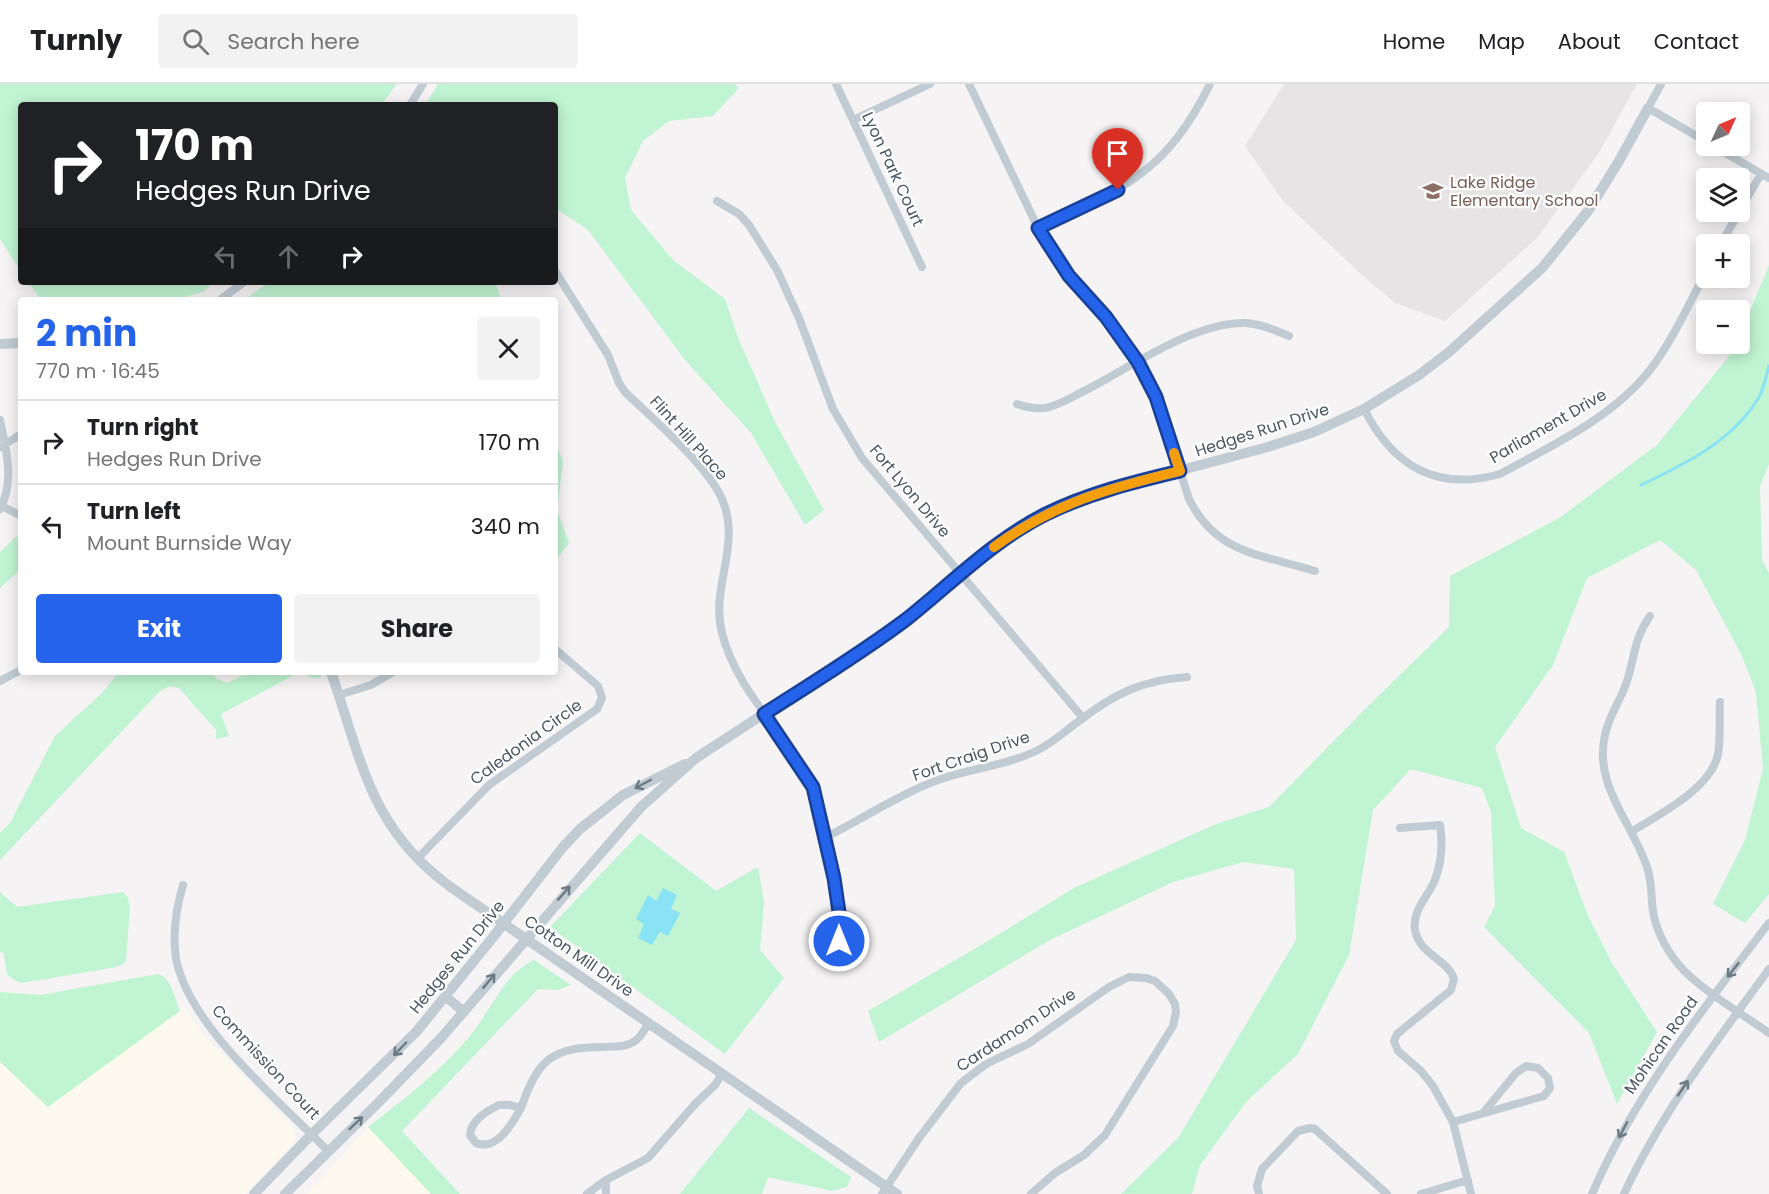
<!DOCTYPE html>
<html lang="en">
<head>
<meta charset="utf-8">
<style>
	body { margin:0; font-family:Poppins,sans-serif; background:#f2f2f2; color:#202124; height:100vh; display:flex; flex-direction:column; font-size:22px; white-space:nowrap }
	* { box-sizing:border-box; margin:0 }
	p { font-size:20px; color:#757577 }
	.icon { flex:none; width:33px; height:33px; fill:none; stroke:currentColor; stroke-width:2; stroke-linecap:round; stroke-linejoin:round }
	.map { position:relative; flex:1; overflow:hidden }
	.details { position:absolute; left:18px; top:213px; width:540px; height:378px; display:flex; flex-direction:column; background:#fff; border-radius:6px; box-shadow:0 3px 15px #0003 }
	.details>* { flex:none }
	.hud { position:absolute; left:18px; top:18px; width:540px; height:183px; border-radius:6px; box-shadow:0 3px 15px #0003; background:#202124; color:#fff; overflow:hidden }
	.needle { width:39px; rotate:46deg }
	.buttons { position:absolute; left:1696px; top:18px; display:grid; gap:12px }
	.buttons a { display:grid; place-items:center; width:54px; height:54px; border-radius:6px; background:#fff; box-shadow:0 3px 15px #0003; font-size:30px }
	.pin { position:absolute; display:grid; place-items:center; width:51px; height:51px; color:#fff; margin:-62px -26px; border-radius:50% 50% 50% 0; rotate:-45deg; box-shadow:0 0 6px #0007 }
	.pin .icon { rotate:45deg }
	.me { position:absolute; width:66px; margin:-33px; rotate:0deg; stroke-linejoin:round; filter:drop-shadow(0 0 4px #0008) }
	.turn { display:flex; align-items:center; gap:21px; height:126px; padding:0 18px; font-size:27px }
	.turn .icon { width:78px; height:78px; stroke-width:2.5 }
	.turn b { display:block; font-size:42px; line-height:51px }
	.lanes { display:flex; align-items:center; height:57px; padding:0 18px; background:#0003; justify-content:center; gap:30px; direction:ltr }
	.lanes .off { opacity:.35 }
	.round { display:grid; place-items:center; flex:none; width:63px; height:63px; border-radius:6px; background:#f2f2f2 }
	.head { display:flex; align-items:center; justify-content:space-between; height:102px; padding:0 18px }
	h1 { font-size:36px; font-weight:700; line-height:45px; color:#2563eb }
	.cta { display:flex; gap:12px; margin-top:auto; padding:12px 18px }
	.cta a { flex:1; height:69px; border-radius:6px; background:#2563eb; color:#fff; font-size:24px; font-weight:700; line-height:69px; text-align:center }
	.cta a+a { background:#f2f2f2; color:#202124 }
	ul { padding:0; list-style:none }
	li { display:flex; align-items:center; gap:18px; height:84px; padding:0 18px; border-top:2px solid #e0e0e0 }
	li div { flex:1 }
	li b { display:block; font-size:22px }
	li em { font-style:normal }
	header { display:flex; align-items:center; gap:36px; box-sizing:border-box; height:84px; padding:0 30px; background:#fff; border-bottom:2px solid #e0e0e0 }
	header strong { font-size:28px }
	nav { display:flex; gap:33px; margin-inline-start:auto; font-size:21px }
	.search { width:420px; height:54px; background:#f2f2f2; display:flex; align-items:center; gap:15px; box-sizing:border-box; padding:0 21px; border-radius:6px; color:#757577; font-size:22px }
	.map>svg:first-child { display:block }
</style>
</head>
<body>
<header>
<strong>Turnly</strong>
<div class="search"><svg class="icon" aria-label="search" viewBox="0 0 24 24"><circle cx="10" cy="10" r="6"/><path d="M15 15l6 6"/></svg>Search here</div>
<nav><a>Home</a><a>Map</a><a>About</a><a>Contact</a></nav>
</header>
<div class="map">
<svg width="1769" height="1110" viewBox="0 0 1769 1110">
	<rect width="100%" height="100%" fill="#f5f3f3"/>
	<path fill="#fef9ee" d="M185,923L205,953L291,1041L296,1048L294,1058L245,1110H0V978L48,1023Z
		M368,1043L431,1110H306Z"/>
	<path fill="#e6e4e5" d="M1284,0H1637L1600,67L1538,153L1445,237L1395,219L1362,191L1282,116L1245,62Z"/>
	<path fill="#c0f4d2" d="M0,0H397L381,21H21V188L0,155Z
		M438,0H735L739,4L713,32L669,37L643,57L625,94L631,126L673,176L725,215L739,256L775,338L824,426L805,441L751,349L686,277L588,146L555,124V21H425Z
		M1769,181V380L1760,402L1762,476L1769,489V810L1745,839L1713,820L1745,756L1763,685L1756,608L1741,570L1696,486L1660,456L1587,494L1553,581L1495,663L1521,744L1564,768L1588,832L1612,879L1657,948L1617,1020L1589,949L1484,843L1495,822L1491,728L1482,704L1411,685L1373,726L1349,871L1298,970L1246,1018L1200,1081L1192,1110H1121L1178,1054L1296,856L1294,785L1243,778L1173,798L1050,856L879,958L868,927L988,857L1074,804L1216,740L1269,723L1367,623L1449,543L1450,492L1561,433L1657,361L1734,266L1737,260H1740V252Z
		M28,198H214L203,208L173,216H41Z
		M269,198H495L502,216H447L446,213L436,216H244Z
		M555,356L563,378L557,426L569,459L555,477Z
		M17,452L21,456V485L0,504V468Z
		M119,588H210L217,595L227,599L249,588H321L322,590L319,594H312L300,588L221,630L229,652L216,655V646L179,604L170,602L160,607L0,776V790V749L10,739L55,652L103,608Z
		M640,749L716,807L758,783L764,818L760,866L784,894L725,970L550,843Z
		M0,808L17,823L123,808L128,814L130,823L126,877L122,881L111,884L22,899C3,893 7,887 4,870L0,867Z
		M534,876L571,901L558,906L538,905L402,1047L460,1110H431L368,1043C404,1015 441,987 470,952C491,926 503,891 534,876Z
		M158,890C171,893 175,915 180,927L48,1023L0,978V908L40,911Z
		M749,1024L851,1093L847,1103L832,1107L768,1093L762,1110H680Z"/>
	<path fill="#89e3f5" d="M663,804L677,811L671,825L680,829L668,852L660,848L652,861L638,854L644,840L636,835L648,811L656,817Z"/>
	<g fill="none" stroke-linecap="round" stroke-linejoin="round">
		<path stroke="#89e3f5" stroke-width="3" d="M1641,401C1685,380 1733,357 1759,313C1764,304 1766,292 1769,282"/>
		<path stroke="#c0cbd3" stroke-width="8" d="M836,0L922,183
			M969,0L1038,144L1053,169L1069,192L1106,233L1126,260L1156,313L1189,415C1217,471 1261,470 1315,487
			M1661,0L1648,24L1707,58
			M410,21L423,0
			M853,36L930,0
			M1713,62L1769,94
			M717,117L739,130L749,141L777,186L799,234L833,325L862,374L1083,634
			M1740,126L1761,90
			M1038,144C1122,106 1167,88 1210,0
			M1721,160L1739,128
			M555,187L608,271L619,299L625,308C653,335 707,381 722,415C742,461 710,503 722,549C737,608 786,649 812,701C817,710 818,722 821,732C831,773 839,815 839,857
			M220,216L244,198
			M1017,320C1026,323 1035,325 1044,324C1059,322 1073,312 1086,306C1131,283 1194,238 1245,239C1261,240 1275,246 1289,252
			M1364,325C1393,382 1436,408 1500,390C1553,361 1612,334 1650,286C1673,256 1689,219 1707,186
			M0,336C6,365 15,397 0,425
			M1,363L21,350
			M2,422L21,432
			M1650,532C1633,556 1635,574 1626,600C1620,617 1609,632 1605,651C1593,703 1634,740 1648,786C1652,800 1651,813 1653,827C1656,846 1666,865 1678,880C1698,904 1742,930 1769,949
			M0,597L21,586
			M339,611L371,601L393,588
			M1400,744L1440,741C1443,760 1442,777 1435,796C1428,813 1412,826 1415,846C1420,872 1448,875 1454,895L1451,906L1397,950L1394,957L1398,967L1421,987L1433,1002L1453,1038L1471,1110
			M1631,748C1658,731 1712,704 1718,670C1721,654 1719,635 1720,618
			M826,753C864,734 901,709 941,695C972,684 1004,682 1034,668C1050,661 1064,648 1079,637C1114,610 1142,596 1187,593
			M417,775L489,701L597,625L602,614L598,602L555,565
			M183,801C176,825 172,848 176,874C188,942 280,1017 328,1067
			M499,1021H510L521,1024C513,1038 497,1068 476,1059L470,1051C471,1036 487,1027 499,1021Z
			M521,1024C538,976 551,963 603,963C614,962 625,964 635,957C641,953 645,945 649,939
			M1453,1038L1544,1012L1550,1004L1548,994L1538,984L1526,982L1516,989L1483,1029
			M606,1096L648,1074L695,1020L715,1001L722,990
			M587,1110L606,1096V1110
			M882,1110L919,1054L961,999L986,980L1028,960L1109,903L1129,893L1146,894L1155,897L1169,910L1175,920L1176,928L1173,942L1105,1051L1084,1071L1055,1089L1031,1110
			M1259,1110L1257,1102L1262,1085L1298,1047L1310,1044L1315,1045L1387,1110
			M1421,1110L1468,1096
			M1592,1110C1635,1010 1703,925 1769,839
			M1624,1110C1662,1028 1716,958 1769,885"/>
		<path stroke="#c0cbd3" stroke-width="10" d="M0,260L21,259
			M331,588C362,677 370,745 452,804L897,1110
			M446,913L463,927
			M254,1110L312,1050L417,947L490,857L563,763L580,745L623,711L685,680
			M285,1110L378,1019L441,954L641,723L696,674L879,555L992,464L1044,431L1099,408L1268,363L1314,348L1364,325L1419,291L1449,268L1542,184L1588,127L1619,77L1648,24"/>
	</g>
	<defs><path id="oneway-shaft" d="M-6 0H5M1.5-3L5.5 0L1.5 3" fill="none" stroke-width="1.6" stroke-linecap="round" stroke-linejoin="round" transform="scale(1.5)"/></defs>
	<g stroke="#6c7a85">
		<use href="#oneway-shaft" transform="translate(643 700) rotate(152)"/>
		<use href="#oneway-shaft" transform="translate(564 809) rotate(-49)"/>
		<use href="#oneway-shaft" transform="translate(1733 886) rotate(128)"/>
		<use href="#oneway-shaft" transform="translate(489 897) rotate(-50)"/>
		<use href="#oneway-shaft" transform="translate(400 965) rotate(134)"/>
		<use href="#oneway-shaft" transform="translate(1683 1004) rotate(-56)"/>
		<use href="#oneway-shaft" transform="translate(356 1039) rotate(-43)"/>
		<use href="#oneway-shaft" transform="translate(1623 1046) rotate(118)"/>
	</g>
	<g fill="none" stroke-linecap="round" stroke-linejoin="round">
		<g stroke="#184099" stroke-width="15">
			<path id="route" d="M839,857V828L834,794L813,703L764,630C812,599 862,569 908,534C953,498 994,456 1046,430C1089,409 1134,398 1180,387L1156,313L1138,278L1106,233L1069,192L1038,144L1118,106"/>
		</g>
		<use href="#route" stroke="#2563eb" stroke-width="10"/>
		<path stroke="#f59e0b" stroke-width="10" d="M994,463C1054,419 1109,404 1180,387L1174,369"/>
	</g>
	<defs>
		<g id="school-bare" transform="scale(1.62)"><path d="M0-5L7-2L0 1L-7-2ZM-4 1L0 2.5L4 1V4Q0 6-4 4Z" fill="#8d6e63" stroke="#fff" stroke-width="2.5" paint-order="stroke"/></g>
	</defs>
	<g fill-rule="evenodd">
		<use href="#school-bare" x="1433" y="107"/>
	</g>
	<g text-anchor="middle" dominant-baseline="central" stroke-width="4.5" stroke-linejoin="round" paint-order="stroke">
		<g font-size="16" fill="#485763" stroke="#fff">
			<text transform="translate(893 85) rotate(65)">Lyon Park Court</text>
			<text transform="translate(1548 342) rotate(-30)">Parliament Drive</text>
			<text transform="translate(1262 346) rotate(-18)">Hedges Run Drive</text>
			<text transform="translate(689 354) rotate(48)">Flint Hill Place</text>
			<text transform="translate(910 407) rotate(50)">Fort Lyon Drive</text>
			<text transform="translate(526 658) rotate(-36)">Caledonia Circle</text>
			<text transform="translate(971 672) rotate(-19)">Fort Craig Drive</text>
			<text transform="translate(579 872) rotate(35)">Cotton Mill Drive</text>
			<text transform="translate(457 873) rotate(-51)">Hedges Run Drive</text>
			<text transform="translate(1016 946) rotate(-33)">Cardamom Drive</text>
			<text transform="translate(1661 961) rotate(-55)">Mohican Road</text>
			<text transform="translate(266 978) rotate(47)">Commission Court</text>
		</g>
		<g font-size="16" fill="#785e54" stroke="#fff" text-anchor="start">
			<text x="1450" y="98">Lake Ridge<tspan x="1450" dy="18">Elementary School</tspan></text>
		</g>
	</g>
</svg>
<div class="buttons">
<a><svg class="needle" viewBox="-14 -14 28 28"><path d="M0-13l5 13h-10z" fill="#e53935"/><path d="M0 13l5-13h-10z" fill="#757577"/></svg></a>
<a><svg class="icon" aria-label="layers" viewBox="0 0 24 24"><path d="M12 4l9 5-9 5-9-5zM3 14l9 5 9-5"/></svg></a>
<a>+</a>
<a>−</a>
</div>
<div class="pin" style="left:1118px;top:106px;background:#d93025"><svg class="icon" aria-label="arrive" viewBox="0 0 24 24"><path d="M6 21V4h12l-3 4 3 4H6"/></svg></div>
<svg class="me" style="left:839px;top:857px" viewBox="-20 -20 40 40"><circle r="17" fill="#2563eb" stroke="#fff" stroke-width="3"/><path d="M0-11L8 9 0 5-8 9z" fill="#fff"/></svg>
<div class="hud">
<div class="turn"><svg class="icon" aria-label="right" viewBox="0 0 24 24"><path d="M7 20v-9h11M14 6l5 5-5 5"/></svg><div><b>170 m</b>Hedges Run Drive</div></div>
<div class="lanes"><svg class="icon off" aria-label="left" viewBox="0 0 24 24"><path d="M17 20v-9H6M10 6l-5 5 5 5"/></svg><svg class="icon off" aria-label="ahead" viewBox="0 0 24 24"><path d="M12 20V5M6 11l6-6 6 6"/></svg><svg class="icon" aria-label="right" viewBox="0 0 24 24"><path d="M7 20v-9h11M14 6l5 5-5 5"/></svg></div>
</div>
<section class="details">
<div class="head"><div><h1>2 min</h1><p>770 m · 16:45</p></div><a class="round"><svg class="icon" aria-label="close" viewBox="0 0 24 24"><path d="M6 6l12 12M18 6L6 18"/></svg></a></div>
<ul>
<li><svg class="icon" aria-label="right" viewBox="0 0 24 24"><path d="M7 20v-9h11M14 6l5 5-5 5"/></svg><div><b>Turn right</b><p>Hedges Run Drive</p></div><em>170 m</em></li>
<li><svg class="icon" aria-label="left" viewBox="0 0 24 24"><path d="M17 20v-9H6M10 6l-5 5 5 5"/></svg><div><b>Turn left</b><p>Mount Burnside Way</p></div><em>340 m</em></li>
</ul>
<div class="cta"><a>Exit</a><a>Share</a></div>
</section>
</div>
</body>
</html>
